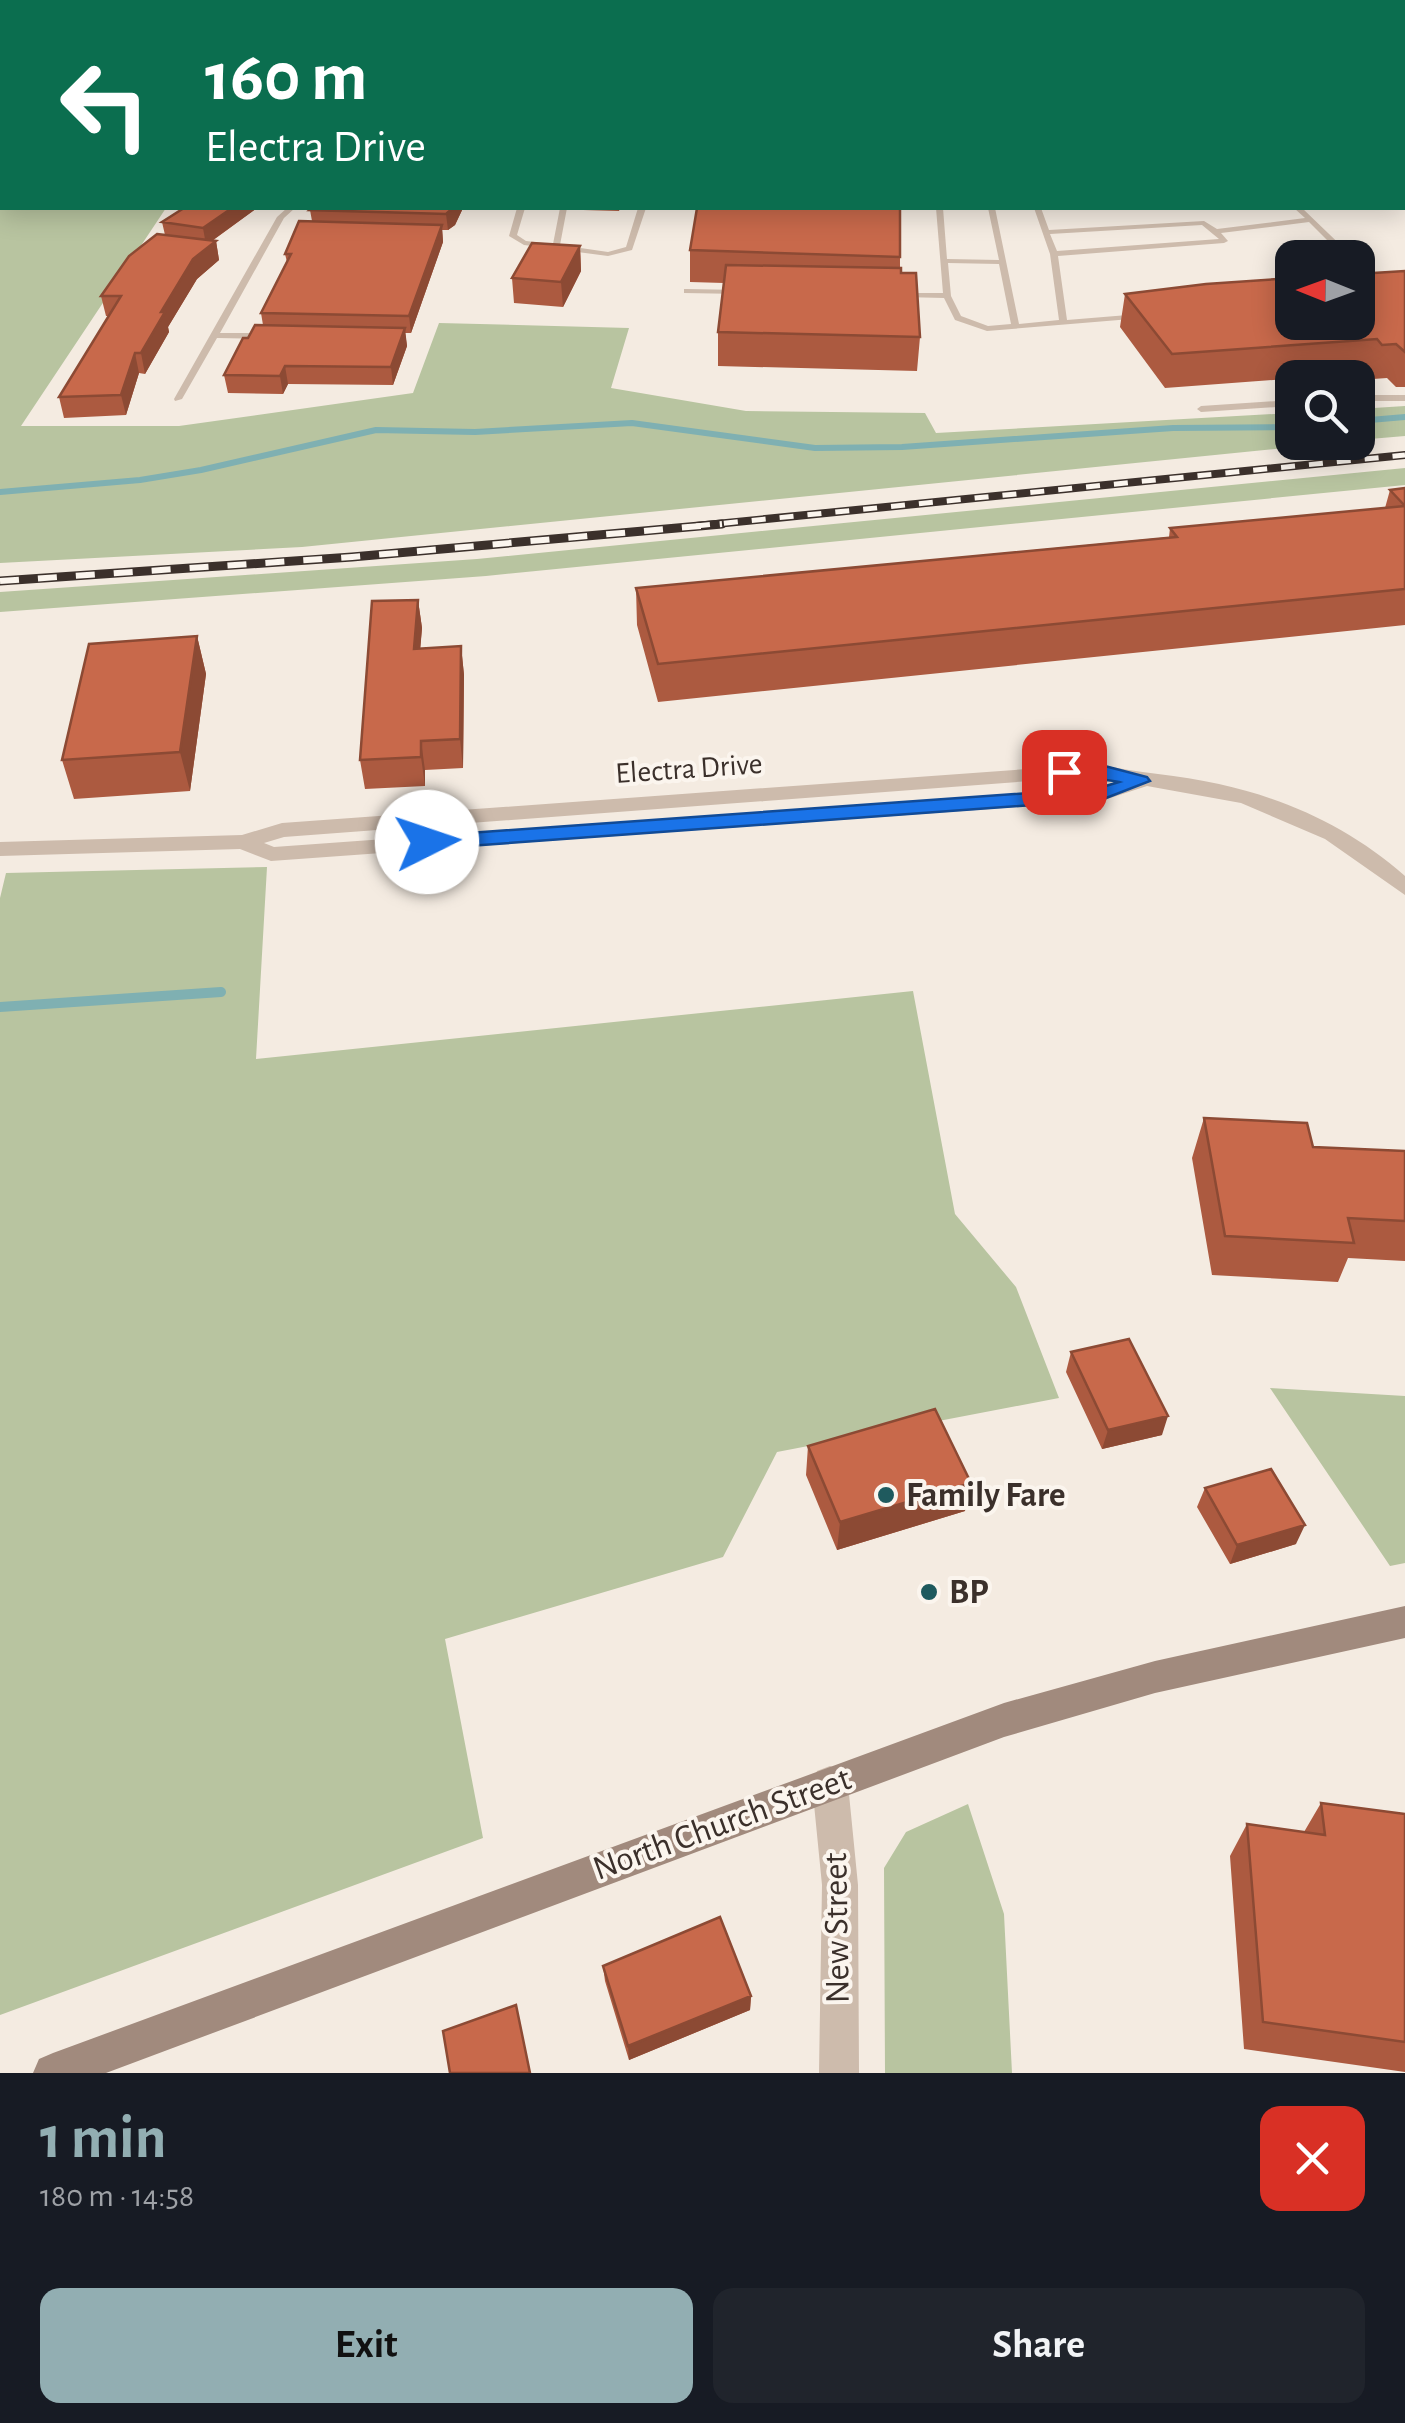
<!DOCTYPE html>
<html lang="en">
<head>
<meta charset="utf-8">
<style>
	body { margin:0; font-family:"Alegreya Sans",sans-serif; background:#20242c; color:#f1f3f6; height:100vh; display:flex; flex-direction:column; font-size:38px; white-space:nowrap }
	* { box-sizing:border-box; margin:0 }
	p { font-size:32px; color:#9ea1a6 }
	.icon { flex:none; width:55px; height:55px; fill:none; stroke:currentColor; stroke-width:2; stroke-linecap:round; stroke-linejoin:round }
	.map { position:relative; height:2073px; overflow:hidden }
	.side { display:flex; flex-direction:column; background:#171b24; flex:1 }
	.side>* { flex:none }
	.top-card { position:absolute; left:0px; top:0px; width:1405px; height:210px; box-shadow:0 5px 25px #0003; background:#0b6e4f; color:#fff; overflow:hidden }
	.needle { width:65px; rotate:271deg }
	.fabs { position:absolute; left:1275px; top:240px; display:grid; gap:20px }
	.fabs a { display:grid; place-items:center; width:100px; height:100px; border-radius:20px; background:#171b24; box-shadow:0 5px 25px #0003; font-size:50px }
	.pin { position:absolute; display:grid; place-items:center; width:85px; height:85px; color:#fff; margin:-42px; border-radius:20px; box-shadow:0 5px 15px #0006 }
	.me { position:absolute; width:110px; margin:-55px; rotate:86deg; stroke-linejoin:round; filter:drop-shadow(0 0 8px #0008) }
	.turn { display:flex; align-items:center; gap:35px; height:210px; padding:0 40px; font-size:45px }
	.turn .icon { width:130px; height:130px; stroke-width:2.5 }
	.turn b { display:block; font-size:70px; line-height:85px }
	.round { display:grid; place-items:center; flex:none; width:105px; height:105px; border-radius:20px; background:#20242c }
	.overview { display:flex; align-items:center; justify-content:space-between; height:170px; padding:0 40px }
	h1 { font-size:60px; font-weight:600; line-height:75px; color:#92aeb2 }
	.button { display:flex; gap:20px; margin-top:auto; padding:20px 40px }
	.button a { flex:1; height:115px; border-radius:20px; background:#92aeb2; color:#111; font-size:40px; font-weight:600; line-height:115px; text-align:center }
	.button a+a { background:#20242c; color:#f1f3f6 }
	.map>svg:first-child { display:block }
</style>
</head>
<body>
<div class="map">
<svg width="1405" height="2073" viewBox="0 0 1405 2073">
	<rect width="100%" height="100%" fill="#f4ebe1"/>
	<path fill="#b8c4a0" d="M0,154L2,208H166L21,426H179L413,393L439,323L629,328L611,388L746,411L925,413L936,433L1292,413V442L1335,443L302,547L0,563Z
		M1405,406V436L1358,440V409Z
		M1405,468V485L486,576L0,612V592L477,559Z
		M267,867L256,1059L913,991L955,1214L1016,1287L1059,1398L777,1452L723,1557L445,1639L483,1838L0,2015V898L6,873Z
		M1270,1388L1405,1396V1563L1390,1566Z
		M968,1804L1004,1914L1012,2073H885L884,1868L906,1832Z"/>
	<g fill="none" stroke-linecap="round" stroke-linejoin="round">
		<path stroke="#7fb0b2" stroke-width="6" d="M1358,421L1405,417
			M0,492L140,480L201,470L376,430L475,432L632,423L815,448L902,447L1173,428L1292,427"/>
		<path stroke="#7fb0b2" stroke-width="10" d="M0,1007L221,992"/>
		<path fill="#cdbbac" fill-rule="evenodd" d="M1402,198H1405V202H1402Z
			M287,208H295L284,218L220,333H268L272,336L268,339L217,338L182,399L175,401L174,399L277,217Z
			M517,208H525L517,235L526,241L553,244L560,208H567L560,245L608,252L626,247L638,208H646L632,250L608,256L524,245L509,236Z
			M936,208H943L947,259L999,260L988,208H995L1019,324L1059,320L1050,254L1034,208H1041L1049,230L1204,221L1217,229L1305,218L1294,208H1302L1354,258H1345L1309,222L1221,233L1228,241L1224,243L1058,256L1067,320L1140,314H1143V318L987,331L955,320L944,298L903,297L899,295L903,293H943ZM1202,225L1219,239L1057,251L1050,234ZM948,263L999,264L1011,324L988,326L961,316L951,296Z
			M1358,262L1382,282V286H1376L1358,268Z
			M687,289L741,290L745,292L741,294L684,293V289Z
			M1358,395H1405V401H1358Z
			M1292,400V406L1201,412L1197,409L1201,406Z"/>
		<path fill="#cdbbac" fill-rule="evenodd" d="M212,0H222V2H212Z
			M1300,0H1405V4L1302,2Z
			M1097,764C1137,773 1179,775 1219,784C1288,799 1352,829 1405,876V895L1325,839L1241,803L1147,786L1101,801L271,861L240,849L0,856V842L242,835L282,823ZM1097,776L1118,781L1099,788L274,847L264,843L284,837Z
			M830,1766L843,1771L848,1784L858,1885L859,2073H819L822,1885L812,1784L817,1771Z"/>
		<path fill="#a18a7d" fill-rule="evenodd" d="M0,37H2V44H0Z
			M1402,146H1405V154H1402Z
			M1405,1606V1638L1155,1693L1004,1737L106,2073H33L39,2059L53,2053L1004,1703L1155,1661Z"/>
		<g stroke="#3b302b" stroke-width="8">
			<path id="rail-far1" d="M696,526L1405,455"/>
		</g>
		<g stroke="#3b302b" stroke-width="9">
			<path id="rail" d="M0,581L352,557L722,524"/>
		</g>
		<use href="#rail-far1" stroke="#fbf5ee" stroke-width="5" stroke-dasharray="14" stroke-linecap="butt"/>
		<use href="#rail" stroke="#fbf5ee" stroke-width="6" stroke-dasharray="19" stroke-linecap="butt"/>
	</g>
	<path fill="#ac5a40" d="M242,0H375L374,2H242Z
		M440,0H535L534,2H440Z
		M653,0H882V2H653Z
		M1402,82L1405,86V118H1402Z
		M257,208L212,241H216L219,260L197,279L168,327L169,332L145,374L139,373L126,415L64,418L59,397L109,316H106L101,296L165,235L162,222Z
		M463,208L455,225L448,230H442L443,242L411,333H405L407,346L393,385L288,384L283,394L228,393L224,375L248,338L263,325L261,313L287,262L285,254L312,221L310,210Z
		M583,208H620L619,211L583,210Z
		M580,246L581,271L563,307L514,303L512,278Z
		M690,250L900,257V268L920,337L917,371L718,366V332L724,283L690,282Z
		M1405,271V387H1396L1387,378L1373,379L1368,373L1165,388L1120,327L1125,294Z
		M1405,488V625L658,702L637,625L636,588L1169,537L1170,528L1385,508L1390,490Z
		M418,600L422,628L420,649L461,646L464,675L463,768L425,770V786L365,789L360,760Z
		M197,636L206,674L190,791L74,799L62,760Z
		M1204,1118L1313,1147L1405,1151V1261L1348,1258L1338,1282L1212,1275L1192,1158Z
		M1071,1352L1162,1435L1102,1449L1066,1372Z
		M808,1446L965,1511L837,1550L806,1475Z
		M1205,1488L1296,1544L1230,1564L1197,1507Z
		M1321,1803L1405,1814V2072L1244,2049L1230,1856L1247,1824L1304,1832Z
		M603,1966L751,1996L750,2010L629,2060L605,1981Z"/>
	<path fill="#8c4a34" d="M232,208H257L206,245L203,228Z
		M453,208H463L455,225L448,230L446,214Z
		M442,225L443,242L411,333L409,316Z
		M216,241L219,260L197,279L168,327L169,332L145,374L141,353L161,312L193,259Z
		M580,246L581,271L563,307L561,282Z
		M405,328L407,346L393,385L391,367Z
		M135,353L139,373L126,415L121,395Z
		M285,366L288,384L283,394L280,376Z
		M418,600L422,628L418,677L414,649Z
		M197,636L206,674L190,791L180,752Z
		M461,646L464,675L463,768L460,739Z
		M421,741L425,770V786L421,757Z
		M1168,1416L1162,1435L1102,1449L1108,1430Z
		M971,1483L965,1511L837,1550L840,1522Z
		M1305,1525L1296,1544L1230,1564L1237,1545Z
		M751,1996L750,2010L629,2060L628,2046Z"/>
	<path fill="#c8694b" stroke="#8c4a34" stroke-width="2.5" d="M0,0H52L47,2H2V25L0,24Z
		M119,0H197L195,2H116Z
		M758,0H792V2H758Z
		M857,0H882V2H858Z
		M951,0H1170L1172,2H952Z
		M1239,0H1322L1324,2H1241Z
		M1402,82L1405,86V104H1402Z
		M184,208H232L203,228L162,222Z
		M313,208H453L446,214L310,210Z
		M697,208H900V257L690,250Z
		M299,221L442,225L409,316L261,313L291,254H285Z
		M157,234L216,241L193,259L161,312H165L141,353H135L121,395L59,397L121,296H101L129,256Z
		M532,243L580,246L561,282L512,278Z
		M726,265L901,268V273H916L920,337L718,332Z
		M1405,271V352L1396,344L1382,345L1377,339L1172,354L1125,294L1206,284L1292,278V322H1358V274Z
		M255,325L405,328L391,367L285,366L280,376L224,375L243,338H248Z
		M1405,488V506L1390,490Z
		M1405,506V589L658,664L636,588L1177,537L1170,528Z
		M418,600L414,649L461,646L460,739L421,741V757L360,760L372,601Z
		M197,636L180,752L62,760L89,644Z
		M1204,1118L1307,1123L1313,1147L1405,1151V1221L1348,1218L1354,1243L1225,1236Z
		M1129,1339L1168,1416L1108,1430L1071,1352Z
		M935,1409L971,1483L840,1522L808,1446Z
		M1271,1469L1305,1525L1237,1545L1205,1488Z
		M1321,1803L1405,1814V2042L1263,2022L1247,1824L1325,1835Z
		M720,1917L751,1996L628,2046L603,1966Z
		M516,2005L530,2073H450L443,2031Z"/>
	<path fill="#1a73e8" stroke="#114b97" stroke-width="2.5" d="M1097,764L1147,777L1150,781L1101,800L427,849L417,842L427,836L1099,788L1119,782C1100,777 1066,782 1054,772L1064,766Z"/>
	<g fill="#1f5a5e" stroke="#fbf5ee" stroke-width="4">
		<circle cx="886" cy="1495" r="10"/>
		<circle cx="929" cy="1592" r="10"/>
	</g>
	<g text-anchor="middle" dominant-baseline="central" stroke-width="8" stroke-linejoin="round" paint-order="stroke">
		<g font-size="30" fill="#3b302b" stroke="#fbf5ee">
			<text transform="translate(689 769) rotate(-4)">Electra Drive</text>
		</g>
		<g font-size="35" font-weight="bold" fill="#3b302b" stroke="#fbf5ee" text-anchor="start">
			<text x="906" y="1495">Family Fare</text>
			<text x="949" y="1592">BP</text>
		</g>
		<g font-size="35" fill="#3b302b" stroke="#fbf5ee">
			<text transform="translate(722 1824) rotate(-20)">North Church Street</text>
			<text transform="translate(837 1928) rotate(-91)">New Street</text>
		</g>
	</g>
</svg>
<div class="fabs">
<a><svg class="needle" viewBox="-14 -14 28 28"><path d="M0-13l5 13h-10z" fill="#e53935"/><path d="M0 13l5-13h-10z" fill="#9ea1a6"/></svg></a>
<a><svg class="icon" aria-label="search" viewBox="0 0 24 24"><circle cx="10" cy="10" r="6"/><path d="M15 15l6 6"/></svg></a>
</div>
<div class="pin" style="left:1064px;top:772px;background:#d93025"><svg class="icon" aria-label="arrive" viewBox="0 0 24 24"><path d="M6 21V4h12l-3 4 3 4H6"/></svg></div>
<svg class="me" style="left:427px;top:842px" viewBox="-20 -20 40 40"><circle r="19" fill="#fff"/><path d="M0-13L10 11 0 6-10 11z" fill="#1a73e8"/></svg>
<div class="top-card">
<div class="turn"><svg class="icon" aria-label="left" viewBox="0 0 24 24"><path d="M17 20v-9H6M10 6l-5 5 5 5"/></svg><div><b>160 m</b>Electra Drive</div></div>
</div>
</div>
<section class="side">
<div class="overview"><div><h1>1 min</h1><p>180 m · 14:58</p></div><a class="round" style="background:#d93025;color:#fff"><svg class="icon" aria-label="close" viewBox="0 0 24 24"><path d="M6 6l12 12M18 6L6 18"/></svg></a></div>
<div class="button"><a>Exit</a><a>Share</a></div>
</section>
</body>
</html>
